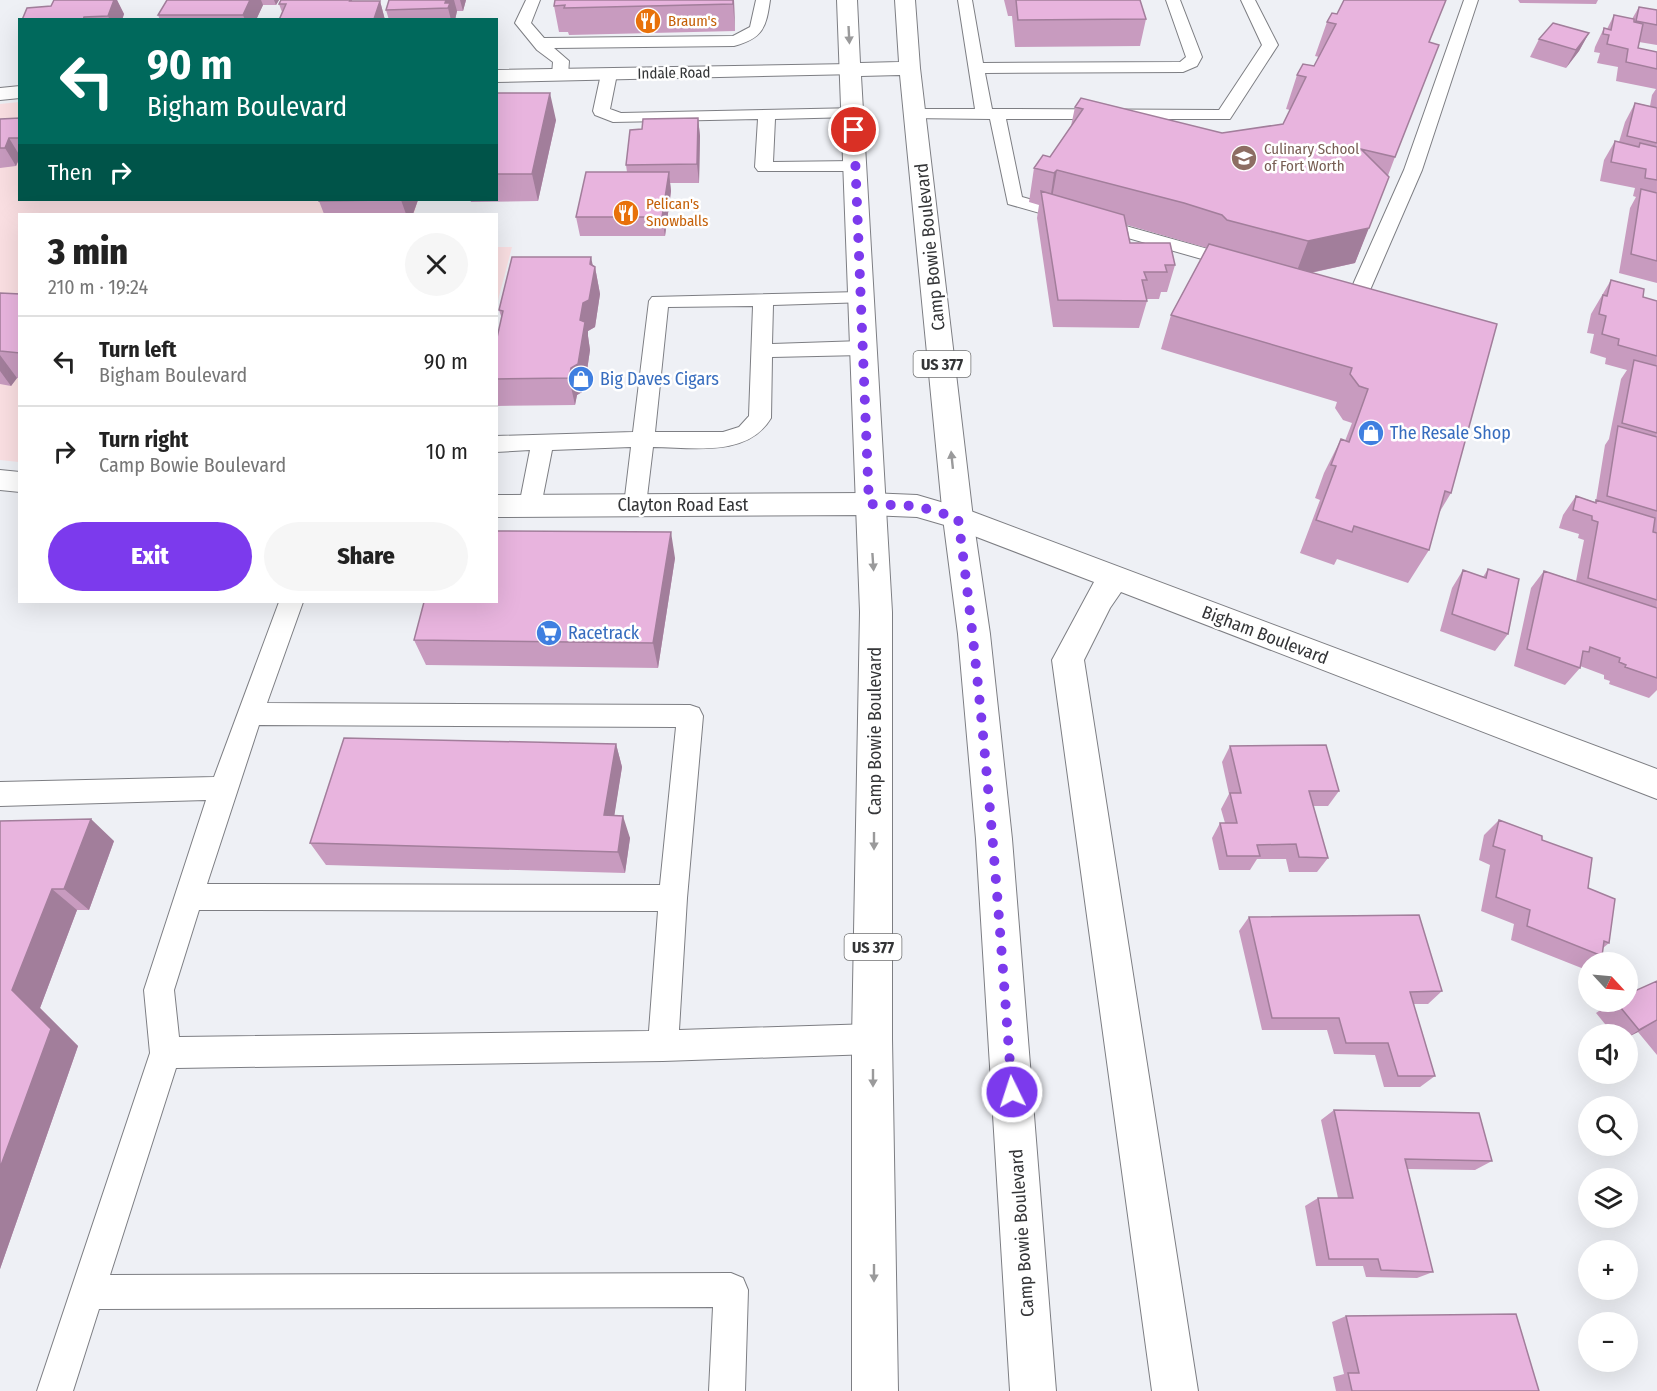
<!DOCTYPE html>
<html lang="en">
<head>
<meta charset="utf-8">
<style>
	body { margin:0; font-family:"Fira Sans Condensed",sans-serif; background:#f6f6f6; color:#222; height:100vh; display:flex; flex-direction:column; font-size:22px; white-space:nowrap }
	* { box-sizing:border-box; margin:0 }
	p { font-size:20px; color:#767676 }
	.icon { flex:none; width:33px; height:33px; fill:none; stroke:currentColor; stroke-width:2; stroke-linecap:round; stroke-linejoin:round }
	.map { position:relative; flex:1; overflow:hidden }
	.details { position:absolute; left:18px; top:213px; width:480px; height:390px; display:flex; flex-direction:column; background:#fff; border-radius:0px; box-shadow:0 6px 24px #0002 }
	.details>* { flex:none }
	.guide { position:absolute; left:18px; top:18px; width:480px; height:183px; border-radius:0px; box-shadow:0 6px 24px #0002; background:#00695c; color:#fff; overflow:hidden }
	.needle { width:39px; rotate:116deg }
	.fabs { position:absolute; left:1578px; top:952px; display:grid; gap:12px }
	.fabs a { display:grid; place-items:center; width:60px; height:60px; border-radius:50%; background:#fff; box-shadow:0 6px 24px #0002; font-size:30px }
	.pin { position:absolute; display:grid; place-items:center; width:51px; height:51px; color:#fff; margin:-26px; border:3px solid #fff; border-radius:50%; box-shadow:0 2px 6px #0007 }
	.me { position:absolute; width:66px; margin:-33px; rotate:356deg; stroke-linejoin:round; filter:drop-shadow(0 0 4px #0008) }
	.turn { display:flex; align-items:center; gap:21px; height:126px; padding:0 30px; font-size:27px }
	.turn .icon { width:78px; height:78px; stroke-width:2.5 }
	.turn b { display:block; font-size:42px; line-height:51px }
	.then { display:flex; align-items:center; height:57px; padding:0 30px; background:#0003; gap:12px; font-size:22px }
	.round { display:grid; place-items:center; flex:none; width:63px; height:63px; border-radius:32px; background:#f6f6f6 }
	.overview { display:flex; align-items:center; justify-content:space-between; height:102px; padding:0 30px }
	h1 { font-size:36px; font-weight:800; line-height:45px }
	.cta { display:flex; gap:12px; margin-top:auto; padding:12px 30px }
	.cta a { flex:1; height:69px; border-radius:36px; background:#7c3aed; color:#fff; font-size:24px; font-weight:800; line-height:69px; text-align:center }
	.cta a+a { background:#f6f6f6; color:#222 }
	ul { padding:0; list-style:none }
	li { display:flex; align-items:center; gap:18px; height:90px; padding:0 30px; border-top:2px solid #e0e0e0 }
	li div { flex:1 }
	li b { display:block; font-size:22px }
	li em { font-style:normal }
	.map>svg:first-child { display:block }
</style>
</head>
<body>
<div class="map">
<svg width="1657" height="1391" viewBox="0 0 1657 1391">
	<rect width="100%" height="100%" fill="#eef0f5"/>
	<path fill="#fadfe2" d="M19,102L20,200H418L414,214H20L19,462L0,460V104Z
		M497,247H512L497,304L496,247Z"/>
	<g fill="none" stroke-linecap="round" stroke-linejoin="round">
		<g stroke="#7d7e83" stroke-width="2">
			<path id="service" d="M526,0H540L531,23L544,38L733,36L750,27L756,0H770C766,28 763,38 734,46L554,48L569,61L568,75L560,80L552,75L553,62L537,50L515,23Z
				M958,0H972L983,63L1180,62L1186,57L1166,0H1180L1202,57L1197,66L1183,72L985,73L992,109L1219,110L1262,45L1241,0H1255L1278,45L1230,119H1006L1022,197L1244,259L1246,263L1244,267H1230L1008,204L990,119L909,118L907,114L909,110L915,109H975Z
				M1464,0H1478L1422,170L1367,297L1364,301L1357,303L1329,295L1326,291L1329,287L1336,285L1351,289L1404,170Z
				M609,69L617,74L610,109L621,113L859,108L861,112L859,116L853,117L775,119L773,162L855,161L861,162L864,166L861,170L855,171H758L755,167L758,119L613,122L595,115L593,111L601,74Z
				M860,292L867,294L870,298L867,302L773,305L772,344L862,341L869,343L872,348L869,353L862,355L772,357L771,418C747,458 693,447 653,447L646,505L643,511L635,513L627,511L624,505L631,447L552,450L541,506L538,512L530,514L522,512L519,506L530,450L496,452V436L633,432L649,301L652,297ZM753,306L749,416L739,427L723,432H655L668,307Z
				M279,602H303L267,703L690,705L699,708L703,716L687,898L679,1030L872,1024L883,1028L887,1039L883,1050L872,1054L663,1061L176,1068L110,1275L731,1273L743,1278L748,1290L745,1391H709L713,1307L99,1309L73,1391H37L150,1053L144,990L206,800L0,806V782L214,777ZM259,725L676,727L660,885L207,884ZM199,910L658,911L649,1031L179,1037L174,990Z"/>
		</g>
		<g stroke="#7d7e83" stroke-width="2">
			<path id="minor" d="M851,64L858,66L861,70L858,74L496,82V70Z
				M20,86V98L0,100V88Z
				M0,470L20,472V492L0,490Z
				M869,493L917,495L968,510L1657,769V799L1121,592L1110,608L1084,660L1198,1391H1152L1052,660L1094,582L948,526L917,517L869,515L496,517V495Z"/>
		</g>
		<g stroke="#7d7e83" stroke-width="2">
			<path id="primary" d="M837,0H857L860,63L899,62L895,0H915L920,68L973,518L990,634L1012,839L1056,1391H1010L976,839L958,634L943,518L900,75L861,76L892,612V1039L898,1391H852V1039L860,612Z"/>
		</g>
		<use href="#service" fill="#fff" fill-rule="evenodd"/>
		<use href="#minor" fill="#fff" fill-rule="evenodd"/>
		<use href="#primary" fill="#fff" fill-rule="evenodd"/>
	</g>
	<path fill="#c89bbf" d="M54,0H117L124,14L122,20H22L51,6Z
		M167,0H279L276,5H263L256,20H160L158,15Z
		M389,0H466L463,11H457L455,20H389L386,10Z
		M734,0L735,31L569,35L568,32H559L554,6Z
		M1004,0H1140L1146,19L1140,46L1015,47L1012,16H1008Z
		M1518,0H1598L1596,4L1520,3Z
		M380,1L385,20H279L282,12L279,4Z
		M1639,7L1657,10V45L1639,42L1638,48L1657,52V283L1619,273L1630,208L1636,197L1633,196L1635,188L1600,181L1604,160L1615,141L1619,142L1625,122L1635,103L1650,106L1652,95L1656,89L1616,81L1618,67L1597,63L1600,53L1594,52L1595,47L1604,28L1607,29L1614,15L1632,19Z
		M1327,22L1429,42L1395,157L1355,263L1311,273L1451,493L1439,513L1429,550L1408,583L1337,559L1334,565L1300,553L1320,500L1315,498L1324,473L1341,439L1345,441L1352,423L1343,420L1335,408L1337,402L1161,349L1171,315L1207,248L1127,225L1130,243L1175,265L1167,292H1161L1159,299H1146L1147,301L1139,328L1053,327L1037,218L1039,205L1029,202L1034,168L1050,157L1071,126L1075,107L1222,133L1283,124L1290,110L1286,109L1297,75L1314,66L1319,57L1315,56Z
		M1589,33L1579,51L1566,68L1530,57L1539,39Z
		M496,93L556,120L538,201L471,202L470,200H496Z
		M20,118V158L16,166L0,168V119Z
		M698,118L700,136L699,183H670L671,191L665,236H580L576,217L627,172L626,165L642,129Z
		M319,200H418L413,214H324L319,201Z
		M593,266L595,267L600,294L595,327L588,331V336L590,350L584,391L577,395L575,405L496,406V342L502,319L499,310Z
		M1611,280L1643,297L1657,301V690L1649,698L1609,684L1610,681L1604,679V675L1580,666V668L1565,685L1514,666L1531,588L1544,571L1576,581L1584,540L1578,538L1579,534L1559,528L1563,515L1576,496L1595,502L1596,501L1605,445L1609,439L1621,379L1627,370L1605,364L1606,358L1590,353L1594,334L1587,333L1591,314Z
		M0,293L20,294V378H17L11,386L0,384Z
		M675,558L658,668L426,665L414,640Z
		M1488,569L1508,634L1495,651L1440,631L1452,588L1463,570L1483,577Z
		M616,744L622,767L614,815L630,838L625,873L326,865L310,843Z
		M1230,746L1339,791L1328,806H1313L1328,858L1317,872H1289L1286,859H1257L1250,870H1219L1212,838L1220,823H1225L1221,809L1229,794L1222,762Z
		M1499,820L1542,840L1588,888L1609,943L1603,948L1602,956L1592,963H1588V966L1584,969L1511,940L1514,924L1481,911L1490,865L1479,860L1484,835Z
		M0,821L114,841L89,910H77L40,1008L78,1046L0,1269Z
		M1249,917L1442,991L1428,1004H1413L1435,1076L1420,1087H1384L1375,1055L1334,1054L1327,1030H1262L1239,931Z
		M1657,981V1055L1638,1032L1628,1037V1035H1614L1596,1013L1612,1002H1628Z
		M1334,1110L1492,1161L1475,1170L1407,1169L1433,1272L1417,1278L1366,1277L1363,1266H1316L1305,1206L1318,1198H1338L1321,1120Z
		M1346,1316L1539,1391H1336L1333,1377L1344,1374L1332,1322Z"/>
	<path fill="#a27e9b" d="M114,0H117L124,14L122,20H110L108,16Z
		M250,0H261L263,5L256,20H245L243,15Z
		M274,0H279L276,5Z
		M446,0H454L457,11L455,20H451L448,8L445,3Z
		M460,0H466L463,11Z
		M733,0H734L735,31L733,4Z
		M380,1L385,20L374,19Z
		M1589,33L1579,51L1566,68L1576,50Z
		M550,93L556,120L538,201L532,174Z
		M698,118L700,136L699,183L697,164Z
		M9,138L20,156L16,166L5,148Z
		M1057,170L1051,204L1049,208L1054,173Z
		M669,172L671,191L665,236L662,217Z
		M401,200H418L413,214H406Z
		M1369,228L1355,263L1295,276L1308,241Z
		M591,257L594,271L595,267L600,294L595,327L588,331V336L590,350L584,391L577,395L575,405L569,378Z
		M0,355L17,378L11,386L0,371Z
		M671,532L675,558L658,668L653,643Z
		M616,744L622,767L611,837L604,815Z
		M623,816L630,838L625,873L618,852Z
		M91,819L114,841L89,910L64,889Z
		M52,889L77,910L40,1008L78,1046L0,1269V1168L12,990Z
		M1657,1020L1638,1032L1628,1037L1639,1030Z"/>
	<path fill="#e8b4de" stroke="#a27e9b" stroke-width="1.5" d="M54,0H114L108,16L84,17L83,20H22L27,8L51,6Z
		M167,0H250L243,15H158Z
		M281,0H351L350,1H380L374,19L279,20L286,4H279Z
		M389,0H446L445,3H450L448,8L386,10Z
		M555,0H733V4L564,8L565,5L554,6Z
		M1016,0H1140L1146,19L1018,20Z
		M1344,0H1446L1429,42L1439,45L1395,157L1361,149L1389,177L1369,228L1308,241L1227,220L1222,215L1184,203L1057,170L1054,173L1034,168L1043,155L1050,157L1083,109L1075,107L1081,98L1222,133L1283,124L1306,77L1297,75L1303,64L1314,66L1336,24L1327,22L1332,13L1337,14Z
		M1639,7L1657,10V25L1636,21Z
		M1614,15L1634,19V22L1643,24L1638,48L1657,52V69L1626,62L1628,49L1607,44L1609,35L1603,34L1604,28L1611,30Z
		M1553,23L1589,33L1576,50L1539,39Z
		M496,93H550L532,174H496Z
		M1635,103L1657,108V143L1627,136Z
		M20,118V138H9L5,148H0V119Z
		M698,118L697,164L626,165L630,130L642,129L643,119Z
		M1615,141L1639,147L1640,143L1657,147V180L1645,178L1646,169L1611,162Z
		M586,172H669L662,217H576Z
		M1641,189L1657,193V261L1631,254Z
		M1041,191L1124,215L1130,243H1170L1175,265H1165L1167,272H1144L1147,280H1142L1147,301L1058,300Z
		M319,200H386L319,201Z
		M1209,244L1497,324L1451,493L1445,491L1429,550L1354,526L1352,532L1316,520L1336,466L1331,465L1341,439L1349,442L1368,389L1359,386L1350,374L1352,368L1171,315Z
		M512,257H591L590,264L595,267L589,300L583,303L580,320L585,322L578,364L571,368L569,378L496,379V342L503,311L499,310Z
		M1611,280L1644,289L1643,297L1657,301V356L1618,345L1619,339L1602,334L1606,316L1599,314L1603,295L1607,296Z
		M0,293L20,294V353L0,351Z
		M1634,360L1657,366V433L1622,423Z
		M1618,426L1657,437V511L1607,496Z
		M1576,496L1596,503V500L1655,518L1653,532L1657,533V600L1588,578L1598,522L1592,520V516L1573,510Z
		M496,531L671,532L653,643L414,640L424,602H496Z
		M1488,569L1519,579L1508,634L1452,614L1463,570L1486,578Z
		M1544,571L1657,608V678L1625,667L1626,665L1619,662L1620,658L1590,647L1589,652L1583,651L1580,668L1527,649Z
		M344,738L616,744L604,815L623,816L618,852L310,843Z
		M1326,745L1339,791H1309L1328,858L1299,857L1296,844L1257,845L1260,856H1227L1220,823H1237L1230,793H1241L1230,746Z
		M91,819L64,889H52L12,990L51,1029L0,1168V821Z
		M1499,820L1542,836V840L1592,858L1588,888L1615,899L1609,943L1604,941L1602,956L1527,926L1530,910L1496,897L1505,850L1493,846Z
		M1419,915L1442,991L1410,992L1435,1076H1398L1388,1043H1346L1339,1018H1272L1249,917Z
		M1657,981V1020L1639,1030L1616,1002H1628V994Z
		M1334,1110L1479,1113L1492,1161L1405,1159L1433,1272L1381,1270L1378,1259H1329L1318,1198H1353Z
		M1516,1314L1539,1391H1352L1348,1373H1359L1346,1316Z"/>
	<defs><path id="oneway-solid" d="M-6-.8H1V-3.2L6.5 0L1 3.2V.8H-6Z" transform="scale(1.5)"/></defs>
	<g fill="#9a9a9b">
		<use href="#oneway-solid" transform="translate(849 35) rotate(87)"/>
		<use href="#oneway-solid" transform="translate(952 460) rotate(-96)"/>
		<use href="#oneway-solid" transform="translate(873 562) rotate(86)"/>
		<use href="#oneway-solid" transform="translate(874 841) rotate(90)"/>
		<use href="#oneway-solid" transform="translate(873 1078) rotate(90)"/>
		<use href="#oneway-solid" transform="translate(874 1273) rotate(90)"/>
	</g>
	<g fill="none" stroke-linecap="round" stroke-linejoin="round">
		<path stroke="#7c3aed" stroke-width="10" stroke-dasharray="0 18" d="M854,130L869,504L917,506L958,518C984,709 998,900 1012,1092"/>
	</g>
	<defs>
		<g id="restaurant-disc" transform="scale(1.35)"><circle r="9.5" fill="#e8710a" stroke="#fff"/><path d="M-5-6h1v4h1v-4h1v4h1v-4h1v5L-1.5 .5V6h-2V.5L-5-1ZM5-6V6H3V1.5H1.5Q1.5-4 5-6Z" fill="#fff"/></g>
		<g id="school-disc" transform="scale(1.35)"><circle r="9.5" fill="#8d6e63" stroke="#fff"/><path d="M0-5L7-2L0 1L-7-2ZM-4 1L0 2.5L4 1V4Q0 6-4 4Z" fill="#fff"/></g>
		<g id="shop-disc" transform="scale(1.35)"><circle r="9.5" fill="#3f7fe0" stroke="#fff"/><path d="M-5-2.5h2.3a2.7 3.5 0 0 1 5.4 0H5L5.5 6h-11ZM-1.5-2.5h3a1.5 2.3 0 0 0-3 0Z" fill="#fff"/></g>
		<g id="supermarket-disc" transform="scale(1.35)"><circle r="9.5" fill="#3f7fe0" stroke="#fff"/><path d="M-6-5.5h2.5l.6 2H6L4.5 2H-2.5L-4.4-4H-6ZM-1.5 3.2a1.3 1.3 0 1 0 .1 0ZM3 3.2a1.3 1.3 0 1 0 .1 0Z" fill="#fff"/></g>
	</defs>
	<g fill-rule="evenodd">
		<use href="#restaurant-disc" x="648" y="21"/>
		<use href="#school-disc" x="1244" y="158"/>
		<use href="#restaurant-disc" x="626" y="213"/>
		<use href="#shop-disc" x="581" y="379"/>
		<use href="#shop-disc" x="1371" y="433"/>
		<use href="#supermarket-disc" x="549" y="633"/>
	</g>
	<g text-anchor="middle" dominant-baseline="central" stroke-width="5" stroke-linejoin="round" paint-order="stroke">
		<g font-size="15" fill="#c56008" stroke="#fff" text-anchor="start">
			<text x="668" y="21">Braum's</text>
			<text x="646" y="204">Pelican's<tspan x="646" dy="17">Snowballs</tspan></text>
		</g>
		<g font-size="15" fill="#343537" stroke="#fff">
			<text transform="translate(674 73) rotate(-1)">Indale Road</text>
		</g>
		<g font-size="15" fill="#785e54" stroke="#fff" text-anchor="start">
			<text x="1264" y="149">Culinary School<tspan x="1264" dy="17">of Fort Worth</tspan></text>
		</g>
		<g fill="#fff" stroke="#717273" stroke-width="1.5">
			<rect x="913.5" y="351" width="57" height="26" rx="4.5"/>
			<rect x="844.5" y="934" width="57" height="26" rx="4.5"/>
		</g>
		<g font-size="16" font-weight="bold" fill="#343537">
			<text x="942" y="364">US 377</text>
			<text x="873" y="947">US 377</text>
		</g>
		<g font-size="18" fill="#343537" stroke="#fff">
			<text transform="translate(930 247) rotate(-96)">Camp Bowie Boulevard</text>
			<text x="683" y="505">Clayton Road East</text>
			<text transform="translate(1265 635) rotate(21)">Bigham Boulevard</text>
			<text transform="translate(875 731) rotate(-90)">Camp Bowie Boulevard</text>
			<text transform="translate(1022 1233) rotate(-94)">Camp Bowie Boulevard</text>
		</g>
		<g font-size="18" fill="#366cbe" stroke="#fff" text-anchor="start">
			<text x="600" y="379">Big Daves Cigars</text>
			<text x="1390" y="433">The Resale Shop</text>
			<text x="568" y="633">Racetrack</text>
		</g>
	</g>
</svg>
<div class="fabs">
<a><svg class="needle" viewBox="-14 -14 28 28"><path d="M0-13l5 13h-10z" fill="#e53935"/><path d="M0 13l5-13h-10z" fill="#767676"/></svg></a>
<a><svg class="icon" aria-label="sound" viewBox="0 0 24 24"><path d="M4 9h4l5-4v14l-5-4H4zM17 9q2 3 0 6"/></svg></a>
<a><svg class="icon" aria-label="search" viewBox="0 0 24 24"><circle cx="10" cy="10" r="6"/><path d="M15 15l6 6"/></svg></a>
<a><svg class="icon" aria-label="layers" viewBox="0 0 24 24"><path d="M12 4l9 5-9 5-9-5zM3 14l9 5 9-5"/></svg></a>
<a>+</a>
<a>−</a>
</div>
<div class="pin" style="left:854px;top:130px;background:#d93025"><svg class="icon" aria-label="arrive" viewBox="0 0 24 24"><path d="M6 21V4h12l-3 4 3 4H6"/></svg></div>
<svg class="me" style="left:1012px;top:1092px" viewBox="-20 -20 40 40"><circle r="17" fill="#7c3aed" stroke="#fff" stroke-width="3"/><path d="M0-11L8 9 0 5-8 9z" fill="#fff"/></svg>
<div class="guide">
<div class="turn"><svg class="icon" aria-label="left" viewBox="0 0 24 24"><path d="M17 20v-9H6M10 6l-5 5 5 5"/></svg><div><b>90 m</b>Bigham Boulevard</div></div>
<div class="then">Then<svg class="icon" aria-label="right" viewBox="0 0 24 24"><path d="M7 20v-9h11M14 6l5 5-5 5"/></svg></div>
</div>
<section class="details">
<div class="overview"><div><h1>3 min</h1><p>210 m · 19:24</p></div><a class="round"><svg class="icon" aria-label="close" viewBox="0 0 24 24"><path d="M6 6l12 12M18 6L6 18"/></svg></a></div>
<ul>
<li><svg class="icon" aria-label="left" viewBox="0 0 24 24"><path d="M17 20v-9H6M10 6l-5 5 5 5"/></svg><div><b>Turn left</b><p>Bigham Boulevard</p></div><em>90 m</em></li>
<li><svg class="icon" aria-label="right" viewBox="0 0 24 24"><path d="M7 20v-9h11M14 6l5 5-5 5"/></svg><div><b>Turn right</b><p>Camp Bowie Boulevard</p></div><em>10 m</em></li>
</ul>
<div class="cta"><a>Exit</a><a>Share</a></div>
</section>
</div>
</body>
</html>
